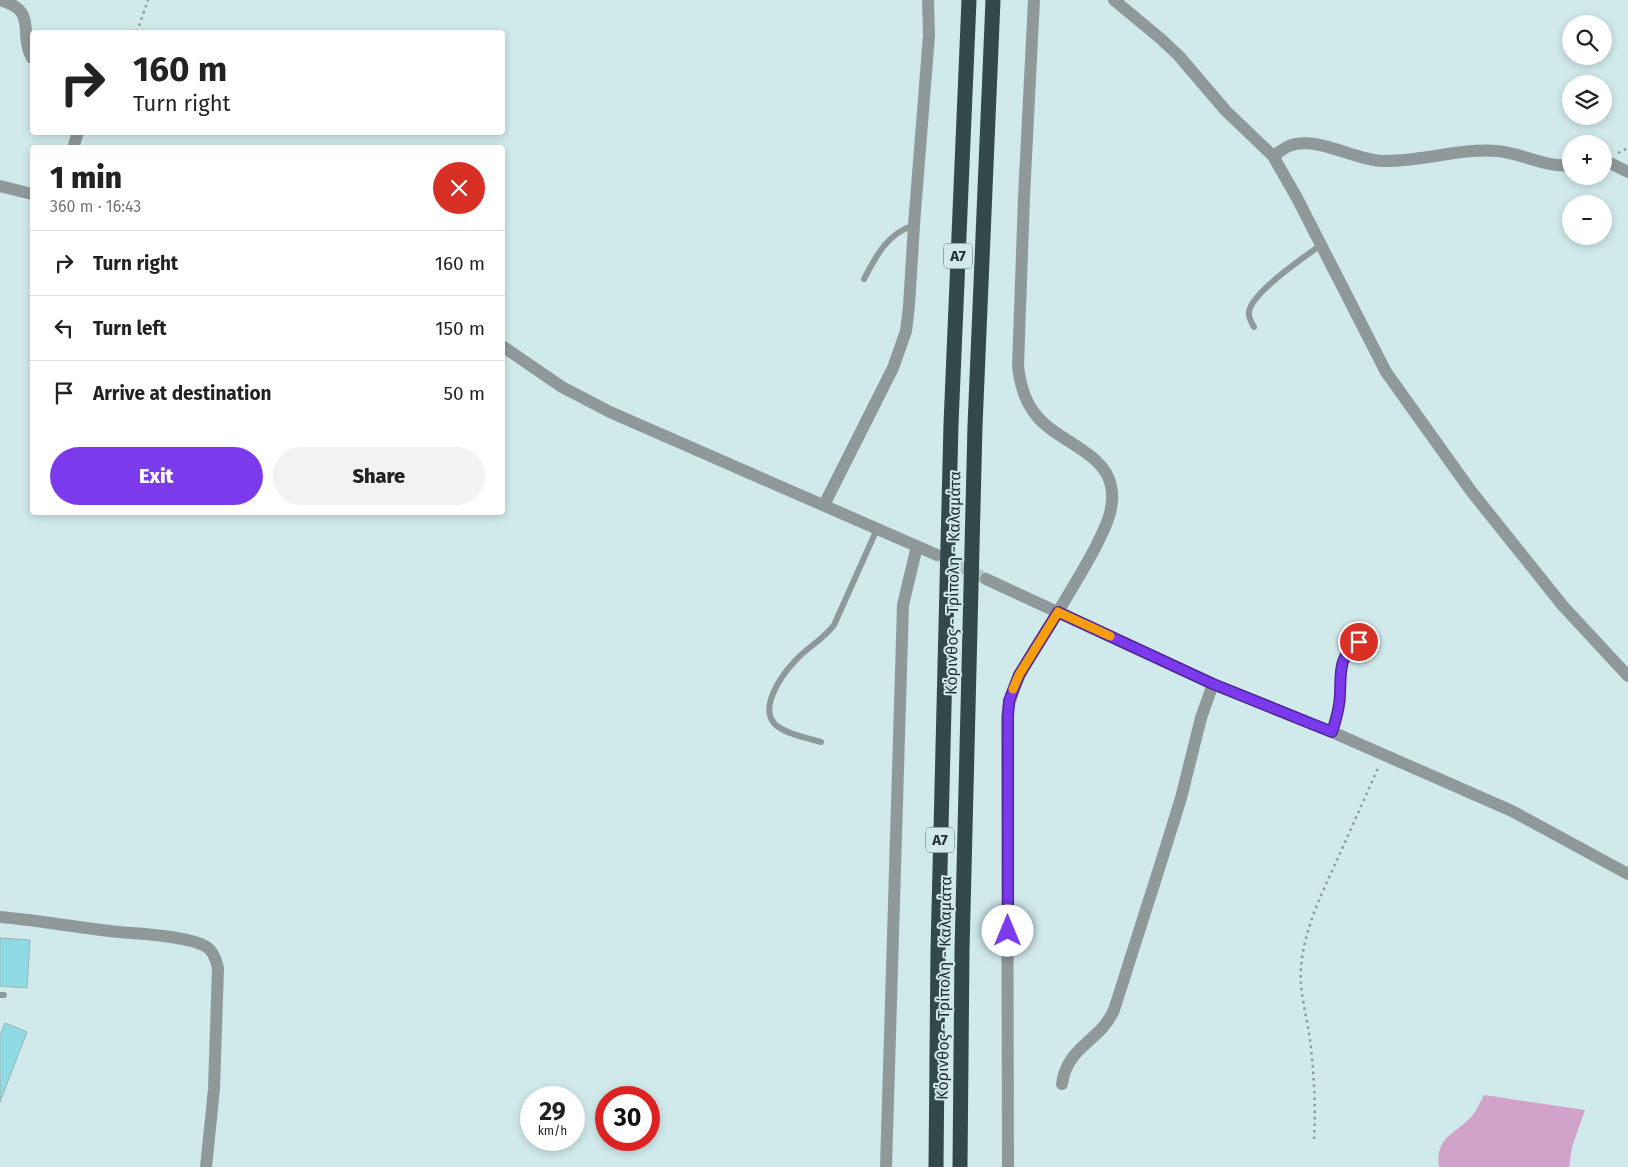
<!DOCTYPE html>
<html lang="en">
<head>
<meta charset="utf-8">
<style>
	body { margin:0; font-family:"Fira Sans",sans-serif; background:#f2f2f2; color:#222; height:100vh; display:flex; flex-direction:column; font-size:19px; white-space:nowrap }
	* { box-sizing:border-box; margin:0 }
	p { font-size:16px; color:#767676 }
	.icon { flex:none; width:28px; height:28px; fill:none; stroke:currentColor; stroke-width:2; stroke-linecap:round; stroke-linejoin:round }
	.map { position:relative; flex:1; overflow:hidden }
	.sheet { position:absolute; left:30px; top:145px; width:475px; height:370px; display:flex; flex-direction:column; background:#fff; border-radius:5px; box-shadow:0 2px 8px #0003 }
	.sheet>* { flex:none }
	.top-card { position:absolute; left:30px; top:30px; width:475px; height:105px; border-radius:5px; box-shadow:0 2px 8px #0003; background:#fff; color:#222; overflow:hidden }
	.buttons { position:absolute; left:1562px; top:15px; display:grid; gap:10px }
	.buttons a { display:grid; place-items:center; width:50px; height:50px; border-radius:50%; background:#fff; box-shadow:0 2px 8px #0003; font-size:25px }
	.speed { position:absolute; left:520px; top:1086px; display:flex; gap:10px; font-size:25px; font-weight:700; text-align:center }
	.speed>* { display:grid; place-content:center; width:65px; height:65px; border-radius:50%; background:#fff; box-shadow:0 2px 8px #0003; line-height:1 }
	.speed small { font-size:12px; font-weight:400 }
	.speed .limit { border:8px solid #d22; background:#fff; color:#111 }
	.pin { position:absolute; display:grid; place-items:center; width:42px; height:42px; color:#fff; margin:-21px; border:2px solid #fff; border-radius:50%; box-shadow:0 1px 5px #0007 }
	.me { position:absolute; width:55px; margin:-28px; rotate:0deg; stroke-linejoin:round; filter:drop-shadow(0 0 4px #0008) }
	.turn { display:flex; align-items:center; gap:18px; height:105px; padding:0 20px; font-size:22px }
	.turn .icon { width:65px; height:65px; stroke-width:2.5 }
	.turn b { display:block; font-size:35px; line-height:42px }
	.round { display:grid; place-items:center; flex:none; width:52px; height:52px; border-radius:26px; background:#f2f2f2 }
	.overview { display:flex; align-items:center; justify-content:space-between; height:85px; padding:0 20px }
	h1 { font-size:30px; font-weight:800; line-height:38px }
	.cta { display:flex; gap:10px; margin-top:auto; padding:10px 20px }
	.cta a { flex:1; height:58px; border-radius:30px; background:#7c3aed; color:#fff; font-size:20px; font-weight:800; line-height:58px; text-align:center }
	.cta a+a { background:#f2f2f2; color:#222 }
	ul { padding:0; list-style:none }
	li { display:flex; align-items:center; gap:15px; height:65px; padding:0 20px; border-top:1px solid #e0e0e0 }
	li div { flex:1 }
	li b { display:block; font-size:19px }
	li em { font-style:normal }
	.map>svg:first-child { display:block }
</style>
</head>
<body>
<div class="map">
<svg width="1628" height="1167" viewBox="0 0 1628 1167">
	<rect width="100%" height="100%" fill="#d0e9eb"/>
	<path fill="#d1a3ca" d="M1484,1095L1585,1110L1572,1147L1569,1167H1439C1435,1136 1455,1135 1472,1116C1477,1110 1480,1102 1484,1095Z"/>
	<path fill="#8fdbe4" stroke="#9ab2b4" d="M0,938L30,940L27,988L0,986Z
		M5,1023L27,1032L0,1102V1035Z"/>
	<g fill="none" stroke-linecap="round" stroke-linejoin="round">
		<path stroke="#aec4c6" stroke-width="12" stroke-dasharray="12 6" stroke-linecap="butt" d="M941,557L986,579"/>
		<path stroke="#8a9d9f" stroke-width="2.5" stroke-dasharray="2.5 4" stroke-linecap="butt" d="M137,32L148,0
			M1618,153L1628,148
			M1314,1139C1316,1106 1314,1073 1310,1040C1307,1016 1299,992 1301,968C1304,929 1321,895 1337,860C1351,829 1365,797 1379,766"/>
		<path stroke="#8f999a" stroke-width="6" d="M864,279C876,256 887,234 914,225
			M1254,327C1252,323 1248,318 1249,312C1251,293 1304,257 1321,245
			M1332,732C1336,721 1339,710 1340,698C1343,672 1336,643 1372,639
			M821,742C807,738 789,735 777,726C757,710 781,676 794,662C806,648 823,640 834,625L877,529
			M0,995H4"/>
		<path stroke="#8f999a" stroke-width="12" d="M0,0C39,11 18,33 32,58
			M1114,0L1161,39L1179,56L1226,111L1273,156L1297,198L1386,372L1471,491L1563,606L1628,676
			M73,148L78,132
			M1273,156C1278,153 1284,148 1289,146C1317,135 1353,160 1382,161C1421,162 1459,148 1497,151C1522,153 1545,168 1571,165
			M1604,160L1628,172
			M0,186L32,194
			M502,346L562,387L610,412L937,555
			M824,505L893,368L906,331L909,306L914,225L929,35L928,0
			M986,579L1213,684L1332,732L1512,811L1628,874
			M0,917C37,920 73,927 110,931C134,934 185,935 205,946C213,950 216,959 218,968L214,1089L206,1167
			M1062,1084C1067,1046 1100,1042 1114,1010L1163,856L1181,798L1201,718L1213,684
			M886,1167L903,605L917,546
			M1008,1167L1007,717C1011,681 1032,654 1050,625C1065,600 1080,576 1094,550C1104,530 1116,509 1111,486C1105,452 1056,441 1036,415C1024,401 1020,384 1018,366L1024,197L1034,0"/>
		<path stroke="#33484a" stroke-width="15" d="M936,1167L938,950L951,424L969,0
			M960,1167L962,951L975,426L993,0"/>
	</g>
	<g fill="none" stroke-linecap="round" stroke-linejoin="round">
		<g stroke="#51269a" stroke-width="12">
			<path id="route" d="M1008,931V716L1009,701L1019,675L1058,612L1213,684L1332,732C1336,720 1340,707 1340,694C1341,672 1338,656 1359,642"/>
		</g>
		<use href="#route" stroke="#7c3aed" stroke-width="9"/>
		<path stroke="#f59e0b" stroke-width="9" d="M1013,689L1019,675L1058,612L1110,636"/>
	</g>
	<g text-anchor="middle" dominant-baseline="central" stroke-width="4" stroke-linejoin="round" paint-order="stroke">
		<g fill="#d0e9eb" stroke="#5a686a" stroke-width="1">
			<rect x="944" y="243.5" width="28" height="25" rx="4"/>
			<rect x="926" y="827.5" width="28" height="25" rx="4"/>
		</g>
		<g font-size="15" font-weight="bold" fill="#273132">
			<text x="958" y="256">Α7</text>
			<text x="940" y="840">Α7</text>
		</g>
		<g font-size="16" fill="#273132" stroke="#d0e9eb">
			<text transform="translate(953 583) rotate(-89)">Κόρινθος - Τρίπολη - Καλαμάτα</text>
			<text transform="translate(944 988) rotate(-89)">Κόρινθος - Τρίπολη - Καλαμάτα</text>
		</g>
	</g>
</svg>
<div class="buttons">
<a><svg class="icon" aria-label="search" viewBox="0 0 24 24"><circle cx="10" cy="10" r="6"/><path d="M15 15l6 6"/></svg></a>
<a><svg class="icon" aria-label="layers" viewBox="0 0 24 24"><path d="M12 4l9 5-9 5-9-5zM3 14l9 5 9-5"/></svg></a>
<a>+</a>
<a>−</a>
</div>
<div class="speed"><div>29<small>km/h</small></div><div class="limit">30</div></div>
<div class="pin" style="left:1359px;top:642px;background:#d93025"><svg class="icon" aria-label="arrive" viewBox="0 0 24 24"><path d="M6 21V4h12l-3 4 3 4H6"/></svg></div>
<svg class="me" style="left:1008px;top:931px" viewBox="-20 -20 40 40"><circle r="19" fill="#fff"/><path d="M0-13L10 11 0 6-10 11z" fill="#7c3aed"/></svg>
<div class="top-card">
<div class="turn"><svg class="icon" aria-label="right" viewBox="0 0 24 24"><path d="M7 20v-9h11M14 6l5 5-5 5"/></svg><div><b>160 m</b>Turn right</div></div>
</div>
<section class="sheet">
<div class="overview"><div><h1>1 min</h1><p>360 m · 16:43</p></div><a class="round" style="background:#d93025;color:#fff"><svg class="icon" aria-label="close" viewBox="0 0 24 24"><path d="M6 6l12 12M18 6L6 18"/></svg></a></div>
<ul>
<li><svg class="icon" aria-label="right" viewBox="0 0 24 24"><path d="M7 20v-9h11M14 6l5 5-5 5"/></svg><div><b>Turn right</b></div><em>160 m</em></li>
<li><svg class="icon" aria-label="left" viewBox="0 0 24 24"><path d="M17 20v-9H6M10 6l-5 5 5 5"/></svg><div><b>Turn left</b></div><em>150 m</em></li>
<li><svg class="icon" aria-label="arrive" viewBox="0 0 24 24"><path d="M6 21V4h12l-3 4 3 4H6"/></svg><div><b>Arrive at destination</b></div><em>50 m</em></li>
</ul>
<div class="cta"><a>Exit</a><a>Share</a></div>
</section>
</div>
</body>
</html>
